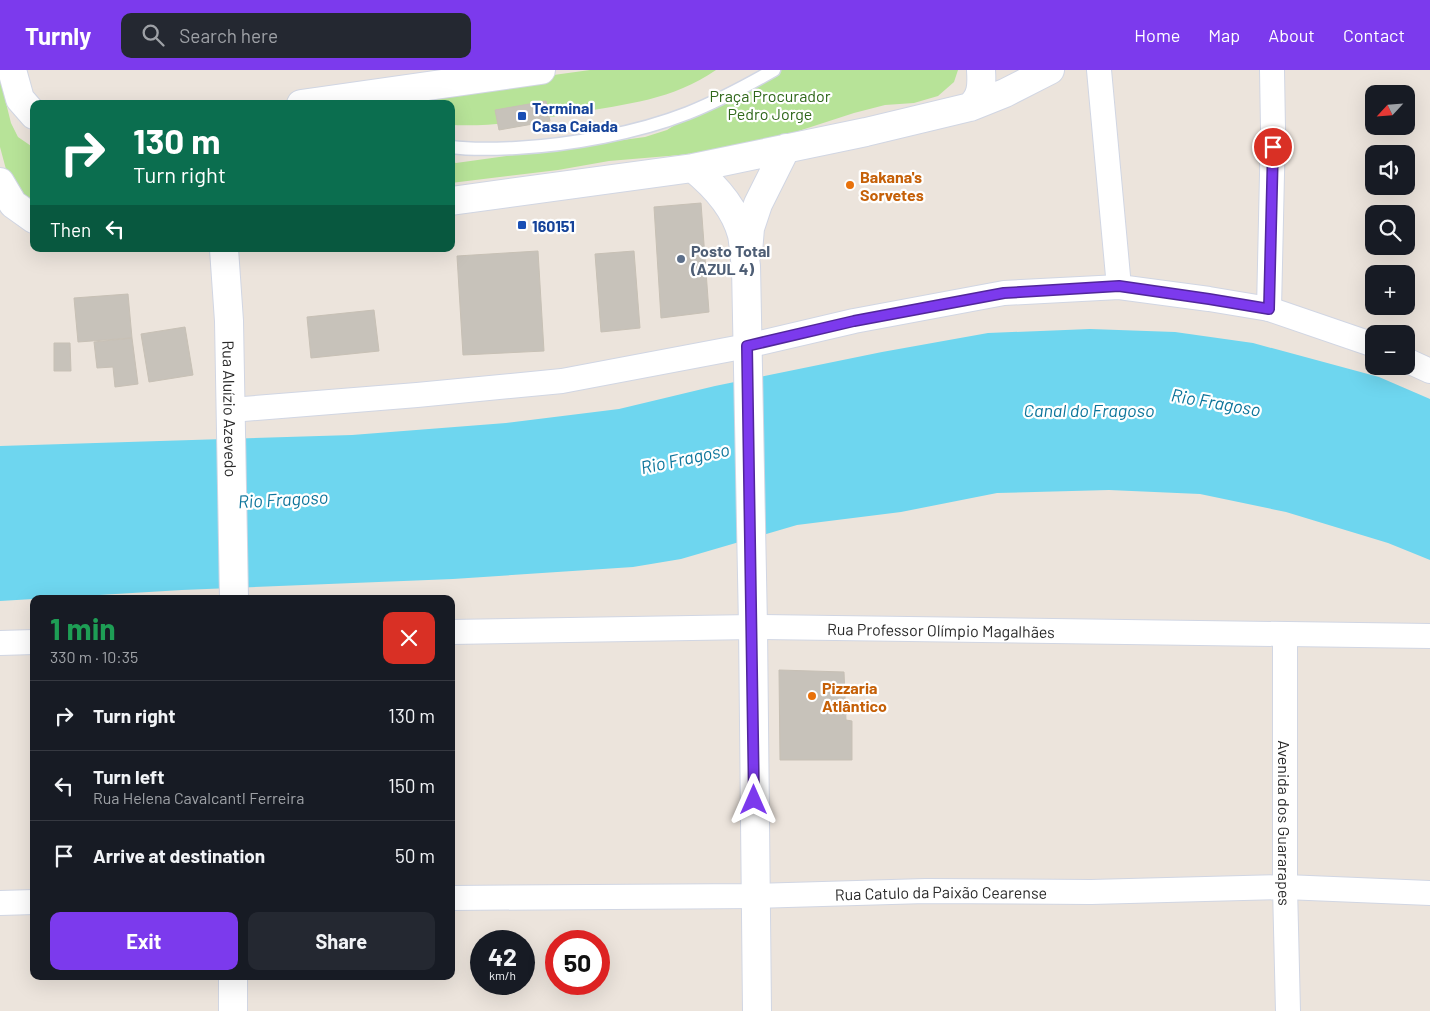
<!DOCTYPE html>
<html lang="en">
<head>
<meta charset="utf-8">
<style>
	body { margin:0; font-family:Barlow,sans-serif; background:#242831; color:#f1f3f6; height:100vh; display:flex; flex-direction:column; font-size:19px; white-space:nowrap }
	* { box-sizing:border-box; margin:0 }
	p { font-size:16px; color:#9ea1a6 }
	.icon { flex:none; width:28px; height:28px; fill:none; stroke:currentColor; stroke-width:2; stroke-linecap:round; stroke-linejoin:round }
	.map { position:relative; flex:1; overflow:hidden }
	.sheet { position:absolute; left:30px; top:525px; width:425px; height:385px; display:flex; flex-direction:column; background:#171b24; border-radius:10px; box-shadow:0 5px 20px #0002 }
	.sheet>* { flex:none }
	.banner { position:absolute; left:30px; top:30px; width:425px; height:152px; border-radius:10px; box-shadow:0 5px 20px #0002; background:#0b6e4f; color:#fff; overflow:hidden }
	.needle { width:32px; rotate:244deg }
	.controls { position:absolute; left:1365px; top:15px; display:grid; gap:10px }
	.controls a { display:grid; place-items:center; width:50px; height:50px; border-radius:10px; background:#171b24; box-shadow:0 5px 20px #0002; font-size:25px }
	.speed { position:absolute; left:470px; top:860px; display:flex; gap:10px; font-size:25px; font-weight:700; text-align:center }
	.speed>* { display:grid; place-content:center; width:65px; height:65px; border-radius:50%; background:#171b24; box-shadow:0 5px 20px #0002; line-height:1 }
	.speed small { font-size:12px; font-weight:400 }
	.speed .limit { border:8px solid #d22; background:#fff; color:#111 }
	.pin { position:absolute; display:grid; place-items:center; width:42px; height:42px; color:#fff; margin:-21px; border:2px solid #fff; border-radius:50%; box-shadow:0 1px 5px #0007 }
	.me { position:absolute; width:55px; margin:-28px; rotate:0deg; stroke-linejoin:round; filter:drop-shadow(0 0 4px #0008) }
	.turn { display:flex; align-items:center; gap:18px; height:105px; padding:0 20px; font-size:22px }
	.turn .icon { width:65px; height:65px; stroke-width:2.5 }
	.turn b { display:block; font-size:35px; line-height:42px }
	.then { display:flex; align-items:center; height:48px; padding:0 20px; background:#0003; gap:10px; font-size:19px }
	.round { display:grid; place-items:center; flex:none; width:52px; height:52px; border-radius:10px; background:#242831 }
	.summary { display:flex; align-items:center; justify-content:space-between; height:85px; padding:0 20px }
	h1 { font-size:30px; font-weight:700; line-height:38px; color:#1e9e55 }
	.action { display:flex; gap:10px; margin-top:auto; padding:10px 20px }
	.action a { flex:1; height:58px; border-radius:10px; background:#7c3aed; color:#fff; font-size:20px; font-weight:700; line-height:58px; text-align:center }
	.action a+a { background:#242831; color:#f1f3f6 }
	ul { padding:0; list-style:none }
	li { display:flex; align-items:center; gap:15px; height:70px; padding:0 20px; border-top:1px solid #363941 }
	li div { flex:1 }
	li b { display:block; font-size:19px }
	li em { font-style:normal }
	header { display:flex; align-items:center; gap:30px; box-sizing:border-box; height:70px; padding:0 25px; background:#7c3aed; color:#fff }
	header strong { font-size:24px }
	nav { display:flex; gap:28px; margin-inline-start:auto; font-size:18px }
	.search { width:350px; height:45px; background:#242831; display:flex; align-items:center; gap:12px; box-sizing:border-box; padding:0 18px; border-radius:10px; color:#9ea1a6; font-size:19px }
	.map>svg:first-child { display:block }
</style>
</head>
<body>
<header>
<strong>Turnly</strong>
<div class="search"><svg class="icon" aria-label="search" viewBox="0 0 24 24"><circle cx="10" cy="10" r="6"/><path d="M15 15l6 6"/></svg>Search here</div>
<nav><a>Home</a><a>Map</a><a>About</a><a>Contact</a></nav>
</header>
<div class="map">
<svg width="1430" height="941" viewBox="0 0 1430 941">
	<rect width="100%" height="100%" fill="#ece4dc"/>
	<path fill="#b7e398" d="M590,0H716C673,30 626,34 576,43C534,50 493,57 451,55V34H359L365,31Z
		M760,0H958L954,12L938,26L914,33L885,35L854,43L780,67L736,77L680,85L609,91L558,100L451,113V91L456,93L645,67L667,60Z
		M0,9L11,53L18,67L34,78V139L7,103L0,77Z"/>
	<path fill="#6ed6ef" d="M1090,259L1175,262L1253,273L1379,307L1430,329V490L1388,473L1286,442L1200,424L1109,420L997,423L901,442L797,455L681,489L633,497L453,509L182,520L0,531V376L352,365L506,353L619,339L715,316L882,282L988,263Z"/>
	<path fill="#c7c2ba" stroke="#c7c0b5" d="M546,31L550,51L499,60L495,40Z
		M701,133L709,242L661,248L654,137Z
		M538,181L544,281L463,285L457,186Z
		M634,181L640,258L601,262L595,184Z
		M128,224L132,268L78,272L74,228Z
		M374,240L379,281L311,288L307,247Z
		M185,257L193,305L149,312L141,264Z
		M132,268L138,314L115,317L113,297L97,298L94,272Z
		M54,273H70L71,301H54Z
		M779,600L844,602L846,650L852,651V690H780Z"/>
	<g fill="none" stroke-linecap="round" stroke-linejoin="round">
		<g stroke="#d1d6e3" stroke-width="15">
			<path id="service" d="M451,77C473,80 495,79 516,78C571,75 637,63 688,43C718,31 746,16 774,0"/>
		</g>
		<g stroke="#d1d6e3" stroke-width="26">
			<g id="minor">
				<path d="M1099,0L1119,217"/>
				<path d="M1269,239L1273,59L1272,0"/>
				<path d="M1406,290L1430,301"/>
				<path d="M231,340L417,325L562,311L747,276L854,251L1004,223L1119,217L1209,229L1269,239L1374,275"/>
				<path id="s1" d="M451,562L753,557L1430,566"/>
				<path id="s2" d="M1285,565V817L1288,941"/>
				<path d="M0,573L34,572"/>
				<path id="s3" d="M451,828L755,826L926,821L1091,822L1285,817L1430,823"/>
				<path d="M0,833L34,832"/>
			</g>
		</g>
		<g stroke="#d1d6e3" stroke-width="30">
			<g id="tertiary">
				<path id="s4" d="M224,179L229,251L234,529"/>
				<path d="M233,941V906"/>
			</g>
		</g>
		<g stroke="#d1d6e3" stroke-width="30">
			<path id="secondary" d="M12,0L20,29L34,45
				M301,34L541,0
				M970,37C982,27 982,15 981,0
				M693,98C714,115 735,138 742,165C744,175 744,186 746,196L753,557L757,941
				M0,112L13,134L34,149
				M451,131L693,98L866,62L970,37L1005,23L1050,0
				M748,182L750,158L758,134L786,78"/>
		</g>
		<use href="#service" stroke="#fff" stroke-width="12"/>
		<use href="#minor" stroke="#fff" stroke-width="24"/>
		<use href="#tertiary" stroke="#fff" stroke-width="28"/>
		<use href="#secondary" stroke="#fff" stroke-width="28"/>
	</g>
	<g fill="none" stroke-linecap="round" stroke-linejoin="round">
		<g stroke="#51269a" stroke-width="12">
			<path id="route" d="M754,730L747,276L854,251L1004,223L1119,216L1209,229L1269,239L1273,77"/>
		</g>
		<use href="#route" stroke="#7c3aed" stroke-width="9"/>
	</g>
	<g fill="#1a4fb4" stroke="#fff" stroke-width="2">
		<rect x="517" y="41" width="10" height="10" rx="2.5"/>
		<rect x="517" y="150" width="10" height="10" rx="2.5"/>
	</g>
	<g fill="#e8710a" stroke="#fff" stroke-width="2">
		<circle cx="850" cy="115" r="5"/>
		<circle cx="812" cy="626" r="5"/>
	</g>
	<circle fill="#5c6f8a" stroke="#fff" stroke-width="2" cx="681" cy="189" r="5"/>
	<g text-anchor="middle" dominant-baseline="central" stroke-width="4.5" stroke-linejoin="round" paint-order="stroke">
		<g font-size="16" fill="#2f671a" stroke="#fff">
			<text x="770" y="25">Praça Procurador<tspan x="770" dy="18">Pedro Jorge</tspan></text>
		</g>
		<g font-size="16" font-weight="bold" fill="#164399" stroke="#fff" text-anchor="start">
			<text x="532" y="37">Terminal<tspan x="532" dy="18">Casa Caiada</tspan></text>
			<text x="532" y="155">160151</text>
		</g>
		<g font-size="16" font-weight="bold" fill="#c56008" stroke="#fff" text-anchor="start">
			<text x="860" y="106">Bakana's<tspan x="860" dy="18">Sorvetes</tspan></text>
			<text x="822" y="617">Pizzaria<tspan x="822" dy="18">Atlântico</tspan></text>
		</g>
		<g font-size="16" font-weight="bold" fill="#4e5e75" stroke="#fff" text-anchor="start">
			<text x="691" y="180">Posto Total<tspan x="691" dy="18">(AZUL 4)</tspan></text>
		</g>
		<g font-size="16" fill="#2a2a2a" stroke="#fff">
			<text stroke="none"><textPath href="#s4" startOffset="160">Rua Aluízio Azevedo</textPath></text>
			<text stroke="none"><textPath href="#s1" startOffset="490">Rua Professor Olímpio Magalhães</textPath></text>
			<text stroke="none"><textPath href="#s2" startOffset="188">Avenida dos Guararapes</textPath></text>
			<text stroke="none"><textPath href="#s3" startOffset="490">Rua Catulo da Paixão Cearense</textPath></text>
		</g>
		<g font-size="18" font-style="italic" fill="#0d759b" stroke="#fff">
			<text transform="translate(1216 332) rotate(10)">Rio Fragoso</text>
			<text x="1089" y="340">Canal do Fragoso</text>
			<text transform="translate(685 388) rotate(-12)">Rio Fragoso</text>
			<text transform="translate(283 429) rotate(-3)">Rio Fragoso</text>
		</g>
	</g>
</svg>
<div class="controls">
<a><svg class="needle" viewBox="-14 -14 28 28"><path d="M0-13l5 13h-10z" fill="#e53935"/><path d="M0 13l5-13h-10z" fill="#9ea1a6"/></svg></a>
<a><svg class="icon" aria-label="sound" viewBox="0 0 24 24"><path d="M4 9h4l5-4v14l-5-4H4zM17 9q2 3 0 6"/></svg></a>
<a><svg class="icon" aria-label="search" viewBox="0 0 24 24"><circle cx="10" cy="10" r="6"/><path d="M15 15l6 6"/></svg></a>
<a>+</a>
<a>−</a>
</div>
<div class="speed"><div>42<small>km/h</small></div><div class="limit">50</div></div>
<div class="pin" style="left:1273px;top:77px;background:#d93025"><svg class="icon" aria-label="arrive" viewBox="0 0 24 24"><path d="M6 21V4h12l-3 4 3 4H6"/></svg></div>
<svg class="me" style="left:754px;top:730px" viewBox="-20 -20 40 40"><path d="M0-17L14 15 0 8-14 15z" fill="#7c3aed" stroke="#fff" stroke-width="4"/></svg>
<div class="banner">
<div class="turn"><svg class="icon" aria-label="right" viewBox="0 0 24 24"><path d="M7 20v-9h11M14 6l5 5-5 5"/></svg><div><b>130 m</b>Turn right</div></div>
<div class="then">Then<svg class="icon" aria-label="left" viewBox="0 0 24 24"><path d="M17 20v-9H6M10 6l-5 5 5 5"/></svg></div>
</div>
<section class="sheet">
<div class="summary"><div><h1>1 min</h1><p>330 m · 10:35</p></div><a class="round" style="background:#d93025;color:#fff"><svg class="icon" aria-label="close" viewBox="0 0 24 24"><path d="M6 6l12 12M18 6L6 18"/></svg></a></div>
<ul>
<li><svg class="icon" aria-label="right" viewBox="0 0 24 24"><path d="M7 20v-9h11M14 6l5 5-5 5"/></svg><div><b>Turn right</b></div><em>130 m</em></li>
<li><svg class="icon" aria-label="left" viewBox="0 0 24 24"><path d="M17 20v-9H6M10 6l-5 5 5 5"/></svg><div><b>Turn left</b><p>Rua Helena CavalcantI Ferreira</p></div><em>150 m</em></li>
<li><svg class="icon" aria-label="arrive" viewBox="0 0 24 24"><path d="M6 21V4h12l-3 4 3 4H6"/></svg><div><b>Arrive at destination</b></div><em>50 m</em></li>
</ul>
<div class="action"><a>Exit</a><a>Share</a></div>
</section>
</div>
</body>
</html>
